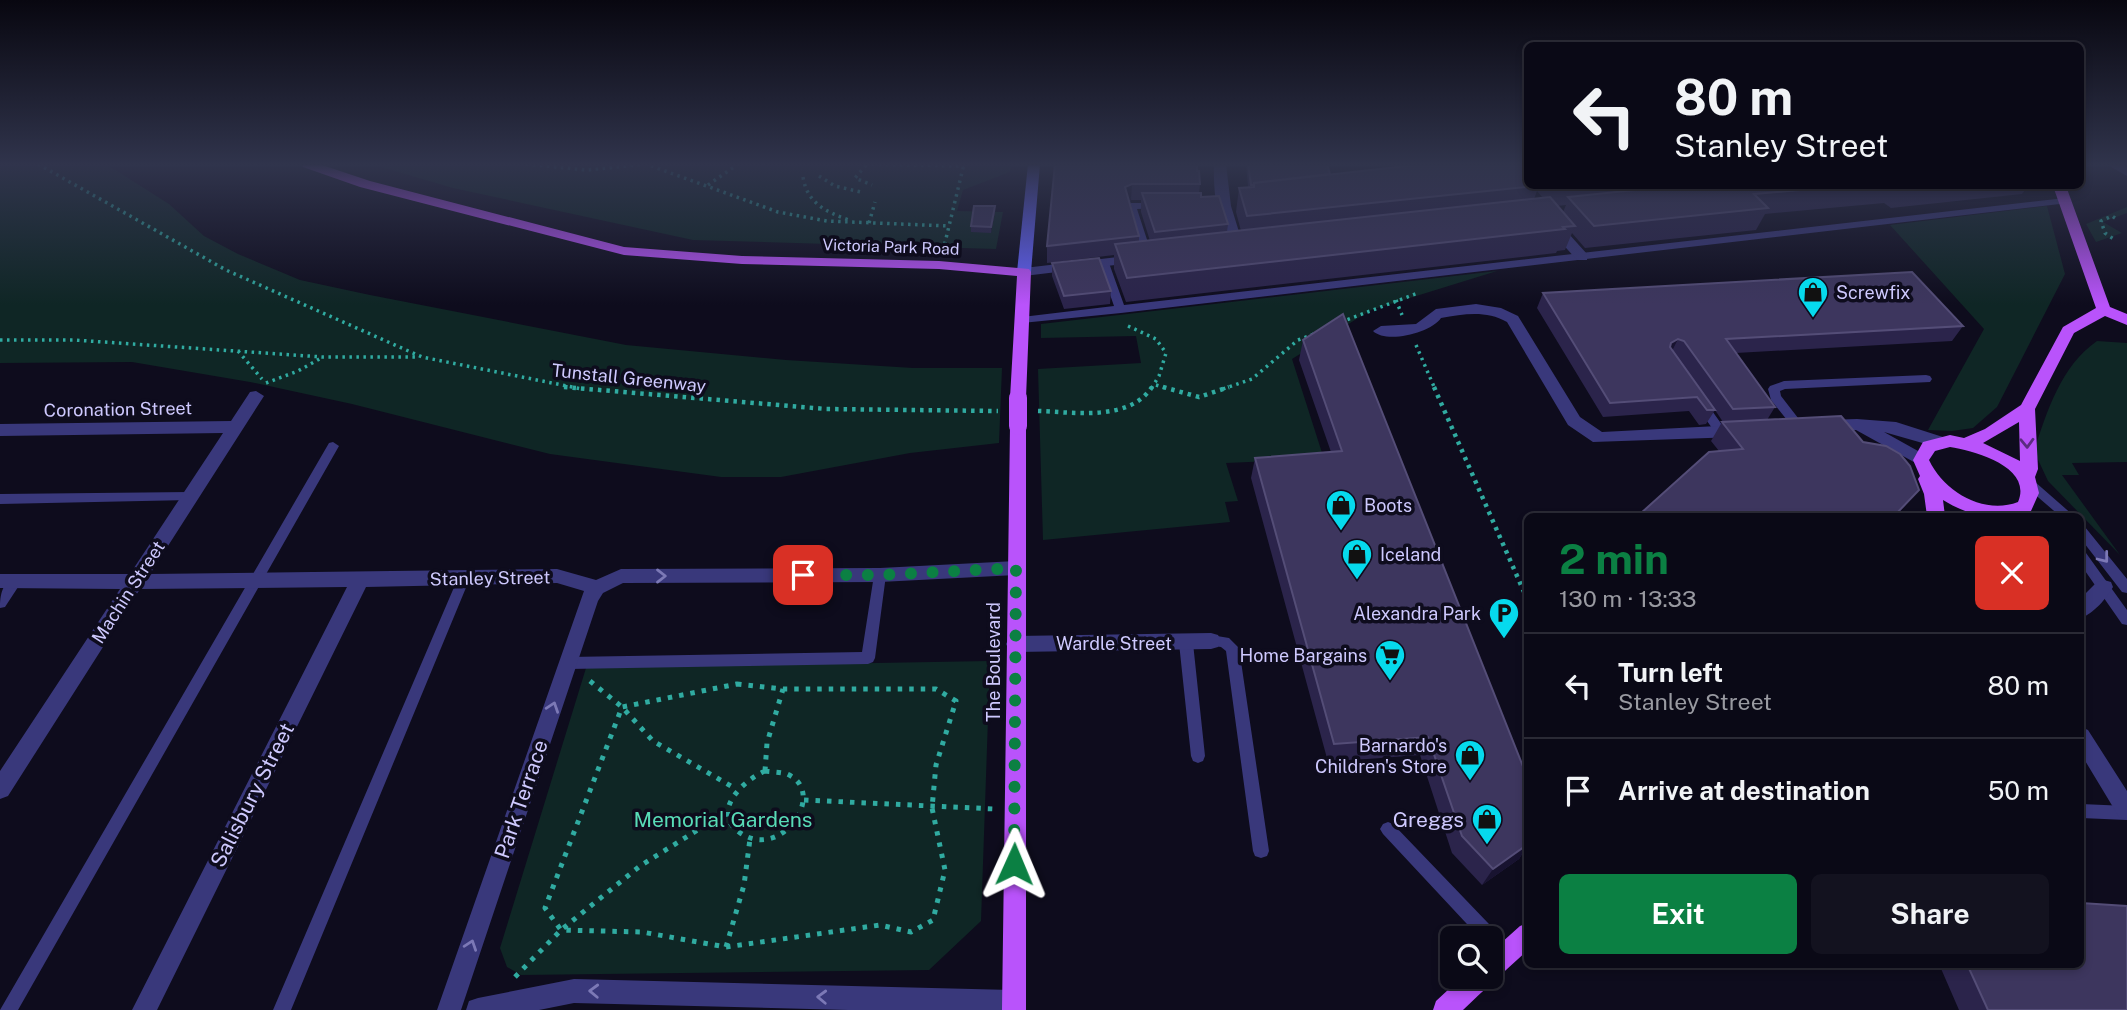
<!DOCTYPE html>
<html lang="en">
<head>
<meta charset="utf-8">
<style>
	body { margin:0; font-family:"Public Sans",sans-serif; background:#13121f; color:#f1f3f6; height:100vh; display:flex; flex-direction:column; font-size:26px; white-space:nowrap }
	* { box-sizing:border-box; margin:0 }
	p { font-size:23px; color:#999aa1 }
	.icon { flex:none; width:38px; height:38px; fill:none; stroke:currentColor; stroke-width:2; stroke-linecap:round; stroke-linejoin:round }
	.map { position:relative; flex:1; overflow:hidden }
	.side { position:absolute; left:1524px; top:513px; width:560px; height:455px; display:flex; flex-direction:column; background:#0a0916; border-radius:10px; box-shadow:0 4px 10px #0003,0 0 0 2px #2a2a35 }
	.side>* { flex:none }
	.guide { position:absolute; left:1524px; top:42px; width:560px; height:147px; border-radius:10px; box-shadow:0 4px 10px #0003,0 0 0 2px #2a2a35; background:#0a0916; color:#f1f3f6; overflow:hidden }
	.tools { position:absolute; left:1440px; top:926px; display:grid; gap:14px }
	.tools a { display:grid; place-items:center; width:63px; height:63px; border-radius:10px; background:#0a0916; box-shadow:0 4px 10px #0003,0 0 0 2px #2a2a35; font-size:35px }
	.pin { position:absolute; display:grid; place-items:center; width:60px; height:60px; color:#fff; margin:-30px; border-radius:14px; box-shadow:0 4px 10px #0006 }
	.me { position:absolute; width:77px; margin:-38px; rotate:1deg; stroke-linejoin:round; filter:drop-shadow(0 0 5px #0008) }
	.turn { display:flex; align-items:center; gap:24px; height:147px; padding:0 35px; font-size:32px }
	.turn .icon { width:91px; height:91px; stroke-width:2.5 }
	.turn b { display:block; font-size:49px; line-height:60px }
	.round { display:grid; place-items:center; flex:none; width:74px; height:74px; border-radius:10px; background:#13121f }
	.headline { display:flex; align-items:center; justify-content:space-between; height:119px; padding:0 35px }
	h1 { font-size:42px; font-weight:700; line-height:52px; color:#0b8043 }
	.cta { display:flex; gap:14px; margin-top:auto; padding:14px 35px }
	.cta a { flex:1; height:80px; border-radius:10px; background:#0b8043; color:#fff; font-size:28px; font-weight:700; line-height:80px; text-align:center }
	.cta a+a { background:#13121f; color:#f1f3f6 }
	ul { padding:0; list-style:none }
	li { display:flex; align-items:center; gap:21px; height:105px; padding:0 35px; border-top:2px solid #2a2a35 }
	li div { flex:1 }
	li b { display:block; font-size:26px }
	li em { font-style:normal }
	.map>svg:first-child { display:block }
</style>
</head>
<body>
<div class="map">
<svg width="2127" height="1010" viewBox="0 0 2127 1010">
	<rect width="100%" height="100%" fill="#0e0c1d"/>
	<path fill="#0f2625" d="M0,164H106L169,204L204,236L238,254L300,280L370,295L626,345L786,360L913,368H1002L999,443L910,453L781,477H721L550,454L352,404L250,382L132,362L0,363Z
		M371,164H1011L1010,172L963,190L957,211L1003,212L996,249L693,240L453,188Z
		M2047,206L2065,274L1997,407L1973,428L1952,431L1928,430L1984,329L1890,225Z
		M2127,207V213L2103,222L2122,233L2096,242L2086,224Z
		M1497,271L1371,310L1292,359L1324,459L1226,463L1238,501L1225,502L1230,522L1043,540L1038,369L1141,363L1136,336L1041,338V324Z
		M2097,341L2127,343V462L2072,463L2079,475H2062L2120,555L2048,481L2034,451C2047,411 2061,366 2097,341Z
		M990,661L981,921L929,970L521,975L507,967L500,948L586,668Z"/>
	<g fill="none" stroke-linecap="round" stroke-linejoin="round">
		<path stroke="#30aba1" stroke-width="3.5" stroke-dasharray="2.5 4.5" stroke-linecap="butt" d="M38,164L226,270L422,357L582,389
			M526,164L587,170L646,164L778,212L827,221L949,226
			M858,164L964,166
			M866,165L855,178L872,185
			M819,176L835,186L861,192
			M803,177C807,203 826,212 849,220
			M708,185L738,164
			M2115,218L2112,216L2101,221L2105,233L2115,240
			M869,223L875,202
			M943,251L964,164
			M1396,300L1402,315
			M1341,322L1418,293
			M1128,326L1156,339L1166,353L1159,376L1151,389
			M0,340H74L323,357H418
			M1416,345L1435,389
			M238,351L262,379
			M266,383L298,371L323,357
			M1156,385L1169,389
			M1223,389L1252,379L1298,340L1314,334"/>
		<path stroke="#30aba1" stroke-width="4.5" stroke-dasharray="3.5 5" stroke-linecap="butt" d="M564,387L826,409L998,411
			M1163,387L1199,397L1229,387
			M1434,387L1528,601
			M1038,411C1073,412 1129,422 1152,387
			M1497,615L1528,614"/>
		<path stroke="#30aba1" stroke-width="5" stroke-dasharray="4.5 7" stroke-linecap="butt" d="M590,681L622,707L653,741L736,789
			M737,684L783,689H936L956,701L936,765L932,808L945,870L933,920L911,932L880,925L726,947L642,932L561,930L545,908L622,707Z
			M765,771C772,772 780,772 787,774C829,792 781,863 739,832C710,811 744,780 765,771Z
			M765,771L767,743L783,689
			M804,800L995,809
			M726,947L744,885L750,839
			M515,977L561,930L640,866L728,811"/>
		<path fill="#39387b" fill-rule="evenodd" d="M2065,198L2070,201L2068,203L1121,313L1022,323L1017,320L1022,317L1114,306L1099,263L1104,260L1109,263L1124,305Z
			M1157,203L1162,206L1160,208L1137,209L1153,258L1148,261L1143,258L1126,206L1131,203Z
			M1926,375L1930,376L1932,379L1930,382L1785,389L1780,391L1781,396L1805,427L1799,431L1795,430L1771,400L1768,389L1770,386L1784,381Z
			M1701,400L1705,401L1725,429L1727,432L1725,435H1717L1697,407L1695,404Z
			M333,442L339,446L18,1010H0L329,443Z
			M2030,480L2034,481L2074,516H2060L2026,487L2024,484Z
			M190,492L196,496L190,500L0,504V494Z
			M2081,525L2085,527L2127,579V593L2122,592L2081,539Z
			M2081,551L2086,553L2127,610V625L2122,624L2081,565Z
			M880,570L885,571L886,575L875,658L873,662L868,664L568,669L563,667L561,663L563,659L568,657L862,652L874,575L875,571Z
			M464,573L469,574L470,578L291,1010H273L458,578L459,574Z
			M16,576L21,577L22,581L5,607L0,608C0,595 2,582 16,576Z
			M1211,635L1229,638L1239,648L1269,851L1267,856L1261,858L1255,856L1253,851L1226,651L1221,647L1206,645L1204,641L1206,637Z
			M1186,637L1191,639L1193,643L1205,756L1203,761L1198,763L1193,761L1191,756L1179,643L1181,639Z
			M2081,804L2127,806V820L2081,818Z
			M1388,822L1393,824L1512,948L1514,954L1512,960L1506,962L1500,960L1491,950V938H1480L1383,834L1380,829L1383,824Z"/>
		<path fill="#39387b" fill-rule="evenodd" d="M1214,164H1226L1231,206L1244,248L1242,251H1232C1217,226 1213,192 1214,164Z
			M2106,164H2121L2127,167V176Z
			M1554,222L1559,223L1587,254V260H1577L1549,229V223Z
			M1135,255L1142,259L1140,262L1024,276L1017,272L1024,268Z
			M1476,304L1501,308L1518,316L1580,417L1602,432L1737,425L1745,431L1737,437L1593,442L1568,425L1507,322C1486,310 1464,314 1441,318C1431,333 1386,344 1373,331L1381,326L1416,324L1436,309Z
			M256,391L264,396L150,574L557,569L596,580L621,569L880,568L1016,561L1022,563L1025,568L1022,573L1016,575L880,582L623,583L603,593L598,601L461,1010H437L584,591L557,583L366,587L157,1010H132L347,587L140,589L8,796L0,799V771L120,589L0,588V574H130L223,433L0,436V424L231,421L250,392Z
			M1857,419L1896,422L1946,438L1948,442L1940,448L1884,432L1927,456L1929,460L1921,466L1856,430L1825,432L1817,426L1825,420Z
			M2104,580L2111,582L2113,587C2107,598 2093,614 2081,618V598L2097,582Z
			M1211,633L1218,635L1221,641L1218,647L1211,649L1016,652L1009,650L1006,644L1009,638L1016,636Z
			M2081,727L2088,730L2127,791V820L2119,817L2081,754Z
			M574,979L1012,990L1021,993L1024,1002L1021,1010H848L574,1003L539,1010H466L469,1001L478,998Z"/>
		<path fill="#6362fb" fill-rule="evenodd" d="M1028,164H1040L1031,272L1024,276L1017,272Z"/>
		<path fill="#b953fb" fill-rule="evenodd" d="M302,164H319L370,181L624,247L742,256L939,261L1029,269L1031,272L1026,398L1018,403L1010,398L1017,276L939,269L742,264L624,255L360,187L303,167Z
			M2053,186H2066L2110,307L2127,314V325L2105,316L2074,333L2035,409L2038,469L2035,477L2039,493L2031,511C2001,523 1970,517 1943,500L1945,516H1927L1924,494L1918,479L1920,476L1913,460L1923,442L1950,435L1964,438L1985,429L2021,405L2063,327L2096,308ZM2019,422L2020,461L1983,443ZM1950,447C1975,451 2033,467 2018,502C1984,515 1944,492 1929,460L1935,451Z
			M1018,420L1026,426V1010H1002L1010,426Z
			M1528,923V950C1505,971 1485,989 1463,1010H1433L1436,1001L1463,976H1491V952L1520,926Z"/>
		<path stroke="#b953fb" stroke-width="18" d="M1018,398V426"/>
	</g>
	<path fill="#2b244b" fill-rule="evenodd" d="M1055,164L1197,171L1200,184L1199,193L1201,197L1228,224L1227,232L1241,231L1236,212L1239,188L1248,187L1246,164H1327L1330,174L1525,169L1528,164V186H2028L2022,194L1891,208L1884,203L1765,214L1756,230L1585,248L1572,233L1565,250L1557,251L1556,253L1126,302L1114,269V255L1047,263V246ZM1537,191L1543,198L1534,199ZM1131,200H1141V212L1150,241L1139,242V236L1130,201ZM1566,205L1563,212L1557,206Z
		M995,212L991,233L971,232V226Z
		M1052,263L1111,291L1110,304L1064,309L1052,276Z
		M1543,293L1963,326L1952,341L1736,353L1775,407L1767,420L1863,442L1919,490L1896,516H1639L1719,451L1711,441L1722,422H1723L1715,410L1706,424L1699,425L1689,411L1603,417L1537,308Z
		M1303,340L1528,779V845L1519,859L1482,885L1452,853L1420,755L1328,762L1251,478L1255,458L1331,452L1299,360Z
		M1939,964H2081L2127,1010H1959Z"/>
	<path fill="#181330" d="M1132,184L1131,200L1125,204V187Z
		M995,206V212L991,233V227Z
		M1678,339L1671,353V343Z
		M1919,490L1896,516H1894Z
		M1528,844L1519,859L1482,885L1493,869Z"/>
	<path fill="#3d365e" stroke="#544d77" stroke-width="2" d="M1055,164H1197V171H1199L1200,184H1132L1125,187L1139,236L1047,246Z
		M1248,164H1327L1330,174L1254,183V185H1251Z
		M1424,164H1520L1528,172V186H1535L1247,216L1239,188L1254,187V183Z
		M1673,186H1846L1754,194L1768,208L1594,226L1568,197Z
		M1142,193H1201V197L1219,196L1228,224L1155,232Z
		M1550,197L1575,226L1563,227L1565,229L1127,278L1115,244Z
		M974,206H995L991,227L971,226Z
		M1099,258L1111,291L1064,296L1052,263Z
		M1912,272L1963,326L1726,339L1775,407L1733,409L1684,341L1678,339L1671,343L1670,347L1715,410H1707L1697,397L1610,403L1543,293Z
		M1343,314L1528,779V844L1493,869L1462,836L1428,737L1334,744L1255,458L1342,451L1303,340Z
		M1841,416L1863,442L1886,446L1900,454L1910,466L1919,490L1894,516H1643L1640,514L1709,452L1743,449L1722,422Z
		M2081,903L2127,906V1010H1988L1967,964H2081Z"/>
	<defs><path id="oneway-chevron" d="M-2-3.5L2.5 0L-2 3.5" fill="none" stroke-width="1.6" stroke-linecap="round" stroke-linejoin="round" transform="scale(1.75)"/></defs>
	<use stroke="#5b2c81" href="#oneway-chevron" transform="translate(2027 443) rotate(88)"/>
	<g stroke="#7c79b6">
		<use href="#oneway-chevron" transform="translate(2104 558) rotate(52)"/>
		<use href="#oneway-chevron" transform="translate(661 576)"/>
		<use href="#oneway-chevron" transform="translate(553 707) rotate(-71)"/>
		<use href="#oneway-chevron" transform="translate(471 945) rotate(-71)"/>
		<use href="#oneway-chevron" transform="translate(594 991) rotate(-178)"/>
		<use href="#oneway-chevron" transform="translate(822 997) rotate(-178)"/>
	</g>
	<linearGradient id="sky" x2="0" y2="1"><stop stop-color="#080710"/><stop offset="0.54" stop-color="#30344c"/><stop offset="1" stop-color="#30344c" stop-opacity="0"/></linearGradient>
	<rect width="2127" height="305" fill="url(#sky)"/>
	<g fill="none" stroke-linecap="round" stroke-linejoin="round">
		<path stroke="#0b8043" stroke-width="12" stroke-dasharray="0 21.6" d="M803,575H880L1016,568L1014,864"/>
	</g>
	<defs>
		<g id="shop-pin" transform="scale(1.575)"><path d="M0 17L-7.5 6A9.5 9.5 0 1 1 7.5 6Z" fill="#06daed" stroke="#0e0c1d"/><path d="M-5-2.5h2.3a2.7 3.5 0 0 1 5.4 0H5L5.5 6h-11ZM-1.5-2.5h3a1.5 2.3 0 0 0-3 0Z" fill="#111"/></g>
		<g id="parking-pin" transform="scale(1.575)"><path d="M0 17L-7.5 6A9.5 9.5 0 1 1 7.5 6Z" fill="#06daed" stroke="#0e0c1d"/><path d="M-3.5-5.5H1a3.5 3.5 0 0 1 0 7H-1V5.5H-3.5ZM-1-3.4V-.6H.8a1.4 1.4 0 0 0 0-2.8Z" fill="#111"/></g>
		<g id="supermarket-pin" transform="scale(1.575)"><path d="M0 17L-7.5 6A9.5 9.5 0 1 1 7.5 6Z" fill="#06daed" stroke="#0e0c1d"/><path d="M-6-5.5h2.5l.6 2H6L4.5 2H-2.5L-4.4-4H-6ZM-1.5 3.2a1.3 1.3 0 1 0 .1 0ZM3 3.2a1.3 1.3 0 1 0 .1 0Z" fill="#111"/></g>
	</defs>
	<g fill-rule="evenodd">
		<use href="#shop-pin" x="1813" y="292"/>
		<use href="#shop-pin" x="1341" y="505"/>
		<use href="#shop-pin" x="1357" y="554"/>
		<use href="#parking-pin" x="1504" y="613"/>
		<use href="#supermarket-pin" x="1390" y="655"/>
		<use href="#shop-pin" x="1470" y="755"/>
		<use href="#shop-pin" x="1487" y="819"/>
	</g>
	<g text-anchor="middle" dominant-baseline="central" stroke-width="7" stroke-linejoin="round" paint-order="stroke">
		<g font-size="16" fill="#cec9fe" stroke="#0e0c1d">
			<text transform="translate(891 247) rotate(2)">Victoria Park Road</text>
		</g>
		<g font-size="18" fill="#cec9fe" stroke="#0e0c1d" text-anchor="start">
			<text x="1836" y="292">Screwfix</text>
			<text x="1364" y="505">Boots</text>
			<text x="1380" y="554">Iceland</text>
			<text x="1481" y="613" text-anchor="end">Alexandra Park</text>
			<text x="1367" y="655" text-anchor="end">Home Bargains</text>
			<text x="1447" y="745" text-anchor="end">Barnardo's<tspan x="1447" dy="21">Children's Store</tspan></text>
		</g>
		<g font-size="18" fill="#cec9fe" stroke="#0e0c1d">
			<text transform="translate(629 378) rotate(6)">Tunstall Greenway</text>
			<text transform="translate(118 409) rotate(-1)">Coronation Street</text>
			<text transform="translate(490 578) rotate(-1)">Stanley Street</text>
			<text transform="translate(128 592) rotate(-57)">Machin Street</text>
			<text x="1114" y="643">Wardle Street</text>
			<text transform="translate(993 662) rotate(-90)">The Boulevard</text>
		</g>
		<g font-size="21" fill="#cec9fe" stroke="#0e0c1d">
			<text transform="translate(252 795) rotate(-63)">Salisbury Street</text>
			<text transform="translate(521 799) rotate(-71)">Park Terrace</text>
		</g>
		<g font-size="21" fill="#58dbb7" stroke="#0e0c1d">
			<text x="723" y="819">Memorial Gardens</text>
		</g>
		<g font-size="21" fill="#cec9fe" stroke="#0e0c1d" text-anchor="end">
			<text x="1464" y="819">Greggs</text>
		</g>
	</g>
</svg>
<div class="tools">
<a><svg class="icon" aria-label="search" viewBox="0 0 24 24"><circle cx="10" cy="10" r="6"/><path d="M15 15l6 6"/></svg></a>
</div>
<div class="pin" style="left:803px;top:575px;background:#d93025"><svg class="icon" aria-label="arrive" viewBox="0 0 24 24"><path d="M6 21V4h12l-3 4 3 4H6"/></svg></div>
<svg class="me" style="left:1014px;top:864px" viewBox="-20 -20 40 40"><path d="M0-17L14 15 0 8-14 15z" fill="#0b8043" stroke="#fff" stroke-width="4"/></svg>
<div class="guide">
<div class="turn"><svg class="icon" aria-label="left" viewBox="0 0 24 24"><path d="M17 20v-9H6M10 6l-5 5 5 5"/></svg><div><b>80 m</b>Stanley Street</div></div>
</div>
<section class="side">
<div class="headline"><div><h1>2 min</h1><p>130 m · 13:33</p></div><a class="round" style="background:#d93025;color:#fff"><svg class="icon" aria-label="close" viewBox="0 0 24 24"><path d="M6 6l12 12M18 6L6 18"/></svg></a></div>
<ul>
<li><svg class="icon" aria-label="left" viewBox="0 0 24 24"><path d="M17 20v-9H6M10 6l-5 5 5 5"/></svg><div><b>Turn left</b><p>Stanley Street</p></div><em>80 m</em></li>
<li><svg class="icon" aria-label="arrive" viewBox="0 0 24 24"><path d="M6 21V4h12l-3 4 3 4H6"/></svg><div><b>Arrive at destination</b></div><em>50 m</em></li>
</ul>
<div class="cta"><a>Exit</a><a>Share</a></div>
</section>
</div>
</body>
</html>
